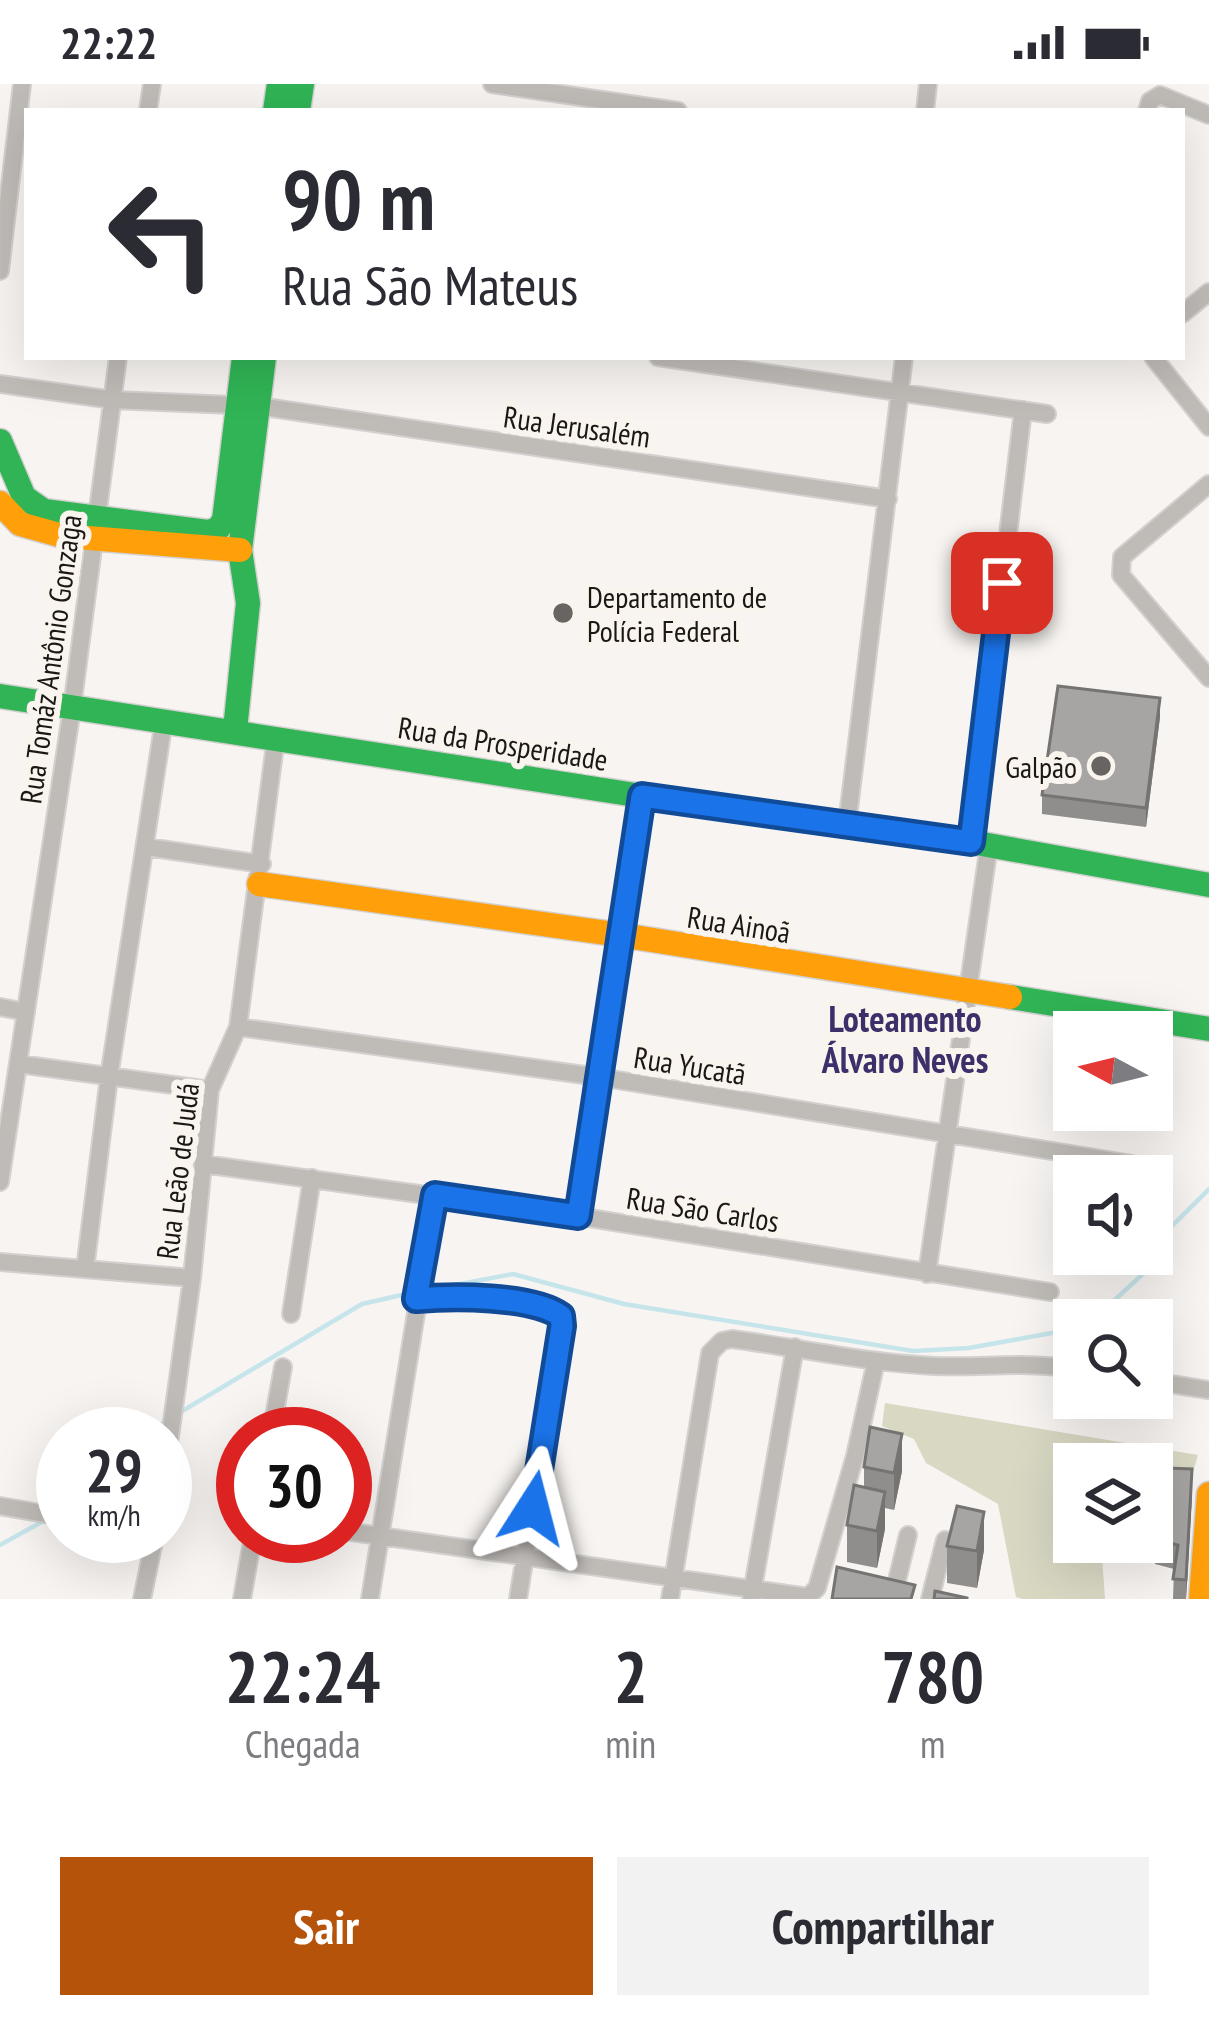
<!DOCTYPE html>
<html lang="pt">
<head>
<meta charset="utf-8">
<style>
	body { margin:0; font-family:"PT Sans Narrow",sans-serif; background:#f2f2f3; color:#2b2b33; height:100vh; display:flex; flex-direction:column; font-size:45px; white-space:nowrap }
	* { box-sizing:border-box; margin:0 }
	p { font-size:39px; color:#7c7c81 }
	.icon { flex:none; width:66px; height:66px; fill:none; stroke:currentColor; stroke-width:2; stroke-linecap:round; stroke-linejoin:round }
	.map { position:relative; height:1515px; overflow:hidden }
	.details { display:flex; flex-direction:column; background:#fff; flex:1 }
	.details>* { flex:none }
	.hud { position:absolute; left:24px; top:24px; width:1161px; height:252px; border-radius:0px; box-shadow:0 12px 48px #0002; background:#fff; color:#2b2b33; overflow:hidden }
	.needle { width:78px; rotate:277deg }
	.controls { position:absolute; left:1053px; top:927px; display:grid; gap:24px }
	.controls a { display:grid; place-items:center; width:120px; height:120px; border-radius:0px; background:#fff; box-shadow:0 12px 48px #0002; font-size:60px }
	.speed { position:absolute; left:36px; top:1323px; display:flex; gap:24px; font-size:60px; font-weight:700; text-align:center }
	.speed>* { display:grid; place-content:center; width:156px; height:156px; border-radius:50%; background:#fff; box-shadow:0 12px 48px #0002; line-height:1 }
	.speed small { font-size:30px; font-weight:400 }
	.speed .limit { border:18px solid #d22; background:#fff; color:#111 }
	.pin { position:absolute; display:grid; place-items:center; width:102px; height:102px; color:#fff; margin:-51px; border-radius:24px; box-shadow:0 6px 18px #0006 }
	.me { position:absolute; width:132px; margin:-66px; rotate:9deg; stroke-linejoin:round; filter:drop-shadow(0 0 9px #0008) }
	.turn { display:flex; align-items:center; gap:42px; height:252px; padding:0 60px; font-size:54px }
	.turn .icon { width:156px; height:156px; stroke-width:2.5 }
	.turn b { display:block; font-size:84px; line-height:102px }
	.eta { display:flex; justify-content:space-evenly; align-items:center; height:204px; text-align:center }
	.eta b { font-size:72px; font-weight:700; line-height:84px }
	.primary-button { display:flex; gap:24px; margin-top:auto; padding:24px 60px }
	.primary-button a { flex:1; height:138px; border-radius:0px; background:#b45309; color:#fff; font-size:48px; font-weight:700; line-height:138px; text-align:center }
	.primary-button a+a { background:#f2f2f3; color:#2b2b33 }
	.status { display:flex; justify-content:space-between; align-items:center; height:84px; padding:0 60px; background:#fff; direction:ltr }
	.status svg { height:33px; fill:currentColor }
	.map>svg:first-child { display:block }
</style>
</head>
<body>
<div class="status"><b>22:22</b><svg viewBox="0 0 49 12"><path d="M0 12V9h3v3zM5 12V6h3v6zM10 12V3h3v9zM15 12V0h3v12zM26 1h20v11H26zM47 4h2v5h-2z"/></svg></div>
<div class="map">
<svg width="1209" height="1515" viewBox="0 0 1209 1515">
	<rect width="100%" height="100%" fill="#f7f4f1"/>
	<path fill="#d8d8c3" d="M885,1319L1198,1371L1193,1388L1152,1391V1380H1074V1458H1101L1105,1515H1023L1016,1513L998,1420L926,1379L914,1355L882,1342Z"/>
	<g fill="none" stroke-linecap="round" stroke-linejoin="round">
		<path stroke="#c6e5eb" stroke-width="4.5" d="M429,1206L513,1190L624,1220L913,1267L969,1264L1074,1245
			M1093,1236L1158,1176L1167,1147L1209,1105
			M179,1329L362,1220L406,1210
			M144,1350L165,1338
			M0,1461L47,1435"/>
		<g stroke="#d3d1cf" stroke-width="20">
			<path id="street" d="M492,0L678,27
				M148,27L152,0
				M925,27L928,0
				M1147,27L1150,17L1160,11L1209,31
				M0,187L22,0
				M1182,230L1209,208
				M658,273L1047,330
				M1153,273L1209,343
				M0,300L113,316L258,322L888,415
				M1209,400L1122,473L1121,491L1209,594
				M847,741L904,273
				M971,758L1023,326
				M147,763L262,780
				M0,923L26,928
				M238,943L599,993L1132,1080
				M19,980L210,1006
				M203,1080L577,1132L1050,1208
				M0,1098L72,624L118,273
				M577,1132L642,712
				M0,1178L192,1194
				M85,1185L109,993L164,636
				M927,1190L989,761
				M416,1215C452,1212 531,1211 561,1232L562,1242L518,1515
				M291,1230L312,1094
				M1152,1297L1209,1306
				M271,1350L283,1283
				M165,1388L192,1194L210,1006L238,943L276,653
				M0,1422L63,1433
				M345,1447L808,1513L817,1504L855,1372L876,1277
				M894,1509L908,1451
				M142,1515L155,1452
				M242,1515L253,1452
				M370,1515L435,1111
				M670,1515L710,1269L722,1257L732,1255C800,1264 867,1279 935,1282C982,1284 1027,1277 1074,1285
				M751,1515L795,1263
				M930,1515L945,1456"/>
		</g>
		<g stroke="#d3d1cf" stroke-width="27">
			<path id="fast" d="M275,27L279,0
				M298,27L302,0
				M0,357L24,413L44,427L208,448L218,445L224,436L244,273
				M0,612L642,712L971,758L1209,801
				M235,646L248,519L240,466L264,273
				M1010,913L1209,945"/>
		</g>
		<g stroke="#d3d1cf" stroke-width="27">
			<path id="slow" d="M0,419L20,440L63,452L240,466
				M259,800L621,851L1010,913
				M1201,1515L1209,1410"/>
		</g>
		<use href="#street" stroke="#bfbbb7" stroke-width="16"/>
		<use href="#fast" stroke="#30b455" stroke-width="24"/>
		<use href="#slow" stroke="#ff9f0a" stroke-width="24"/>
	</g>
	<path fill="#908e8c" d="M1160,633L1146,743L1042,730V711Z
		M864,1383L902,1387L894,1426L885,1424V1445L877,1484L847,1478V1441L864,1404Z
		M1192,1410L1186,1515H1173L1174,1485L1155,1480V1455Z
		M947,1462L984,1466L977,1504L947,1499Z"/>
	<path fill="#757472" d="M1160,614V633L1146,743V724Z
		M902,1350V1387L894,1426V1389Z
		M1192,1385V1410L1186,1515V1496Z
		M885,1408V1445L877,1484V1447Z
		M984,1428V1466L977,1504V1467Z"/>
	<path fill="#a7a5a3" stroke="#757472" stroke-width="3" d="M1058,602L1160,614L1146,724L1042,711Z
		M870,1343L902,1350L894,1389L864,1383Z
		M1166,1384L1192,1385L1186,1496L1173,1495L1178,1461L1155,1455Z
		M854,1401L885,1408L877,1447L847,1441Z
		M957,1422L984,1428L977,1467L947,1462Z
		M837,1483L915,1501L911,1515H832Z
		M935,1507L967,1514V1515H934Z"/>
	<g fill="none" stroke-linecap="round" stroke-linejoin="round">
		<g stroke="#114b97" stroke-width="30">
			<path id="route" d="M533,1424L562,1242L561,1232C531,1211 452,1212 416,1215L435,1111L578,1132L642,712L971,758L1002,499"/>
		</g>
		<use href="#route" stroke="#1a73e8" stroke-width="21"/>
	</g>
	<g fill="#676462" stroke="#faf4ee" stroke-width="4.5">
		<circle cx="563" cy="529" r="12"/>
		<circle cx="1101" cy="682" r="12"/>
	</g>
	<g text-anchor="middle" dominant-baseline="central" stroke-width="12" stroke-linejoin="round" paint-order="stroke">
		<g font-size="30" fill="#1a1715" stroke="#faf4ee">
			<text transform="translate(577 342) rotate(8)">Rua Jerusalém</text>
			<text transform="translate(50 575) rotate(-82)">Rua Tomáz Antônio Gonzaga</text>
			<text transform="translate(503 659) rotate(9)">Rua da Prosperidade</text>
			<text transform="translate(739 840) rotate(9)">Rua Ainoã</text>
			<text transform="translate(690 981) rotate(9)">Rua Yucatã</text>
			<text transform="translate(177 1087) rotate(-83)">Rua Leão de Judá</text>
			<text transform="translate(703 1125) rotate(9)">Rua São Carlos</text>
		</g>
		<g font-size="30" fill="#1a1715" stroke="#faf4ee" text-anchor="start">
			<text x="587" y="512">Departamento de<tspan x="587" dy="34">Polícia Federal</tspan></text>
			<text x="1077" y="682" text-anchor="end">Galpão</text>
		</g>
		<g font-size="36" font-weight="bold" fill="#3d2f6a" stroke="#faf4ee">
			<text x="905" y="934">Loteamento<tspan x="905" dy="41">Álvaro Neves</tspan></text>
		</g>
	</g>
</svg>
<div class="controls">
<a><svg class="needle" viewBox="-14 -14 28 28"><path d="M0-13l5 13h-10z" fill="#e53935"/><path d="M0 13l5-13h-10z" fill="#7c7c81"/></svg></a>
<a><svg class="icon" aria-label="sound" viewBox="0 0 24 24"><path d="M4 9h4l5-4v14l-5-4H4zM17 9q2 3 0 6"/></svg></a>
<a><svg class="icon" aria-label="search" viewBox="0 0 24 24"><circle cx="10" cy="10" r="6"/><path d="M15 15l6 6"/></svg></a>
<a><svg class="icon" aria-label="layers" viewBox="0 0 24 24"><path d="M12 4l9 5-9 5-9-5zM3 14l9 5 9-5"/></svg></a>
</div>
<div class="speed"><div>29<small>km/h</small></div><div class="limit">30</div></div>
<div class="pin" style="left:1002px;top:499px;background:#d93025"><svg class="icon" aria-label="arrive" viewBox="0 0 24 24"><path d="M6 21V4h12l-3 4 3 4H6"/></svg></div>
<svg class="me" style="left:533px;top:1424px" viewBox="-20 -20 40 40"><path d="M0-17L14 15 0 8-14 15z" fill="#1a73e8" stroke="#fff" stroke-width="4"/></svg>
<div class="hud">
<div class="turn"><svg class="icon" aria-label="left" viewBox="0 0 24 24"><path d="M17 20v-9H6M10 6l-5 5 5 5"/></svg><div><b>90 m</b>Rua São Mateus</div></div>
</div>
</div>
<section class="details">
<div class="eta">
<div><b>22:24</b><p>Chegada</p></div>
<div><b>2</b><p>min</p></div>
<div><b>780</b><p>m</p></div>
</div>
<div class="primary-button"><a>Sair</a><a>Compartilhar</a></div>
</section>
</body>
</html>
